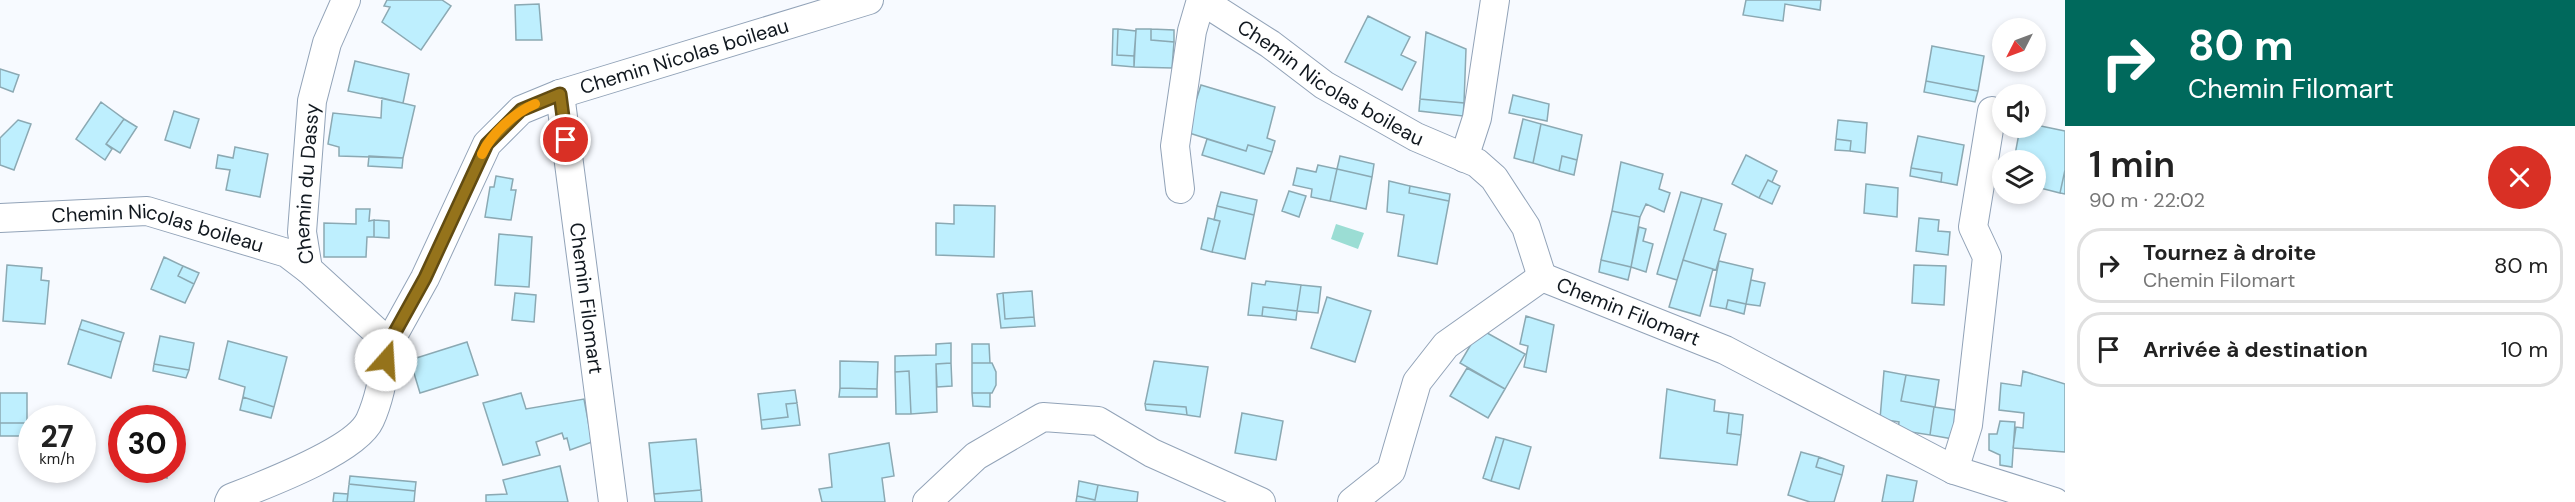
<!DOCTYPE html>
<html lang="fr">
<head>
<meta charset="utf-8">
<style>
	body { margin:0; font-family:"DM Sans",sans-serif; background:#f2f2f2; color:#222; height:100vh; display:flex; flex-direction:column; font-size:22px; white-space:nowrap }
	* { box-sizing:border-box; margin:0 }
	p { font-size:20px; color:#767676 }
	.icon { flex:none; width:33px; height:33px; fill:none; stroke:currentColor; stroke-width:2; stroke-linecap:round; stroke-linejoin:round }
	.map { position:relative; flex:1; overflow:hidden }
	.details { display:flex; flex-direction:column; background:#fff; width:510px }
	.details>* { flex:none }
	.banner { background:#00695c; color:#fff; overflow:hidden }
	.needle { width:39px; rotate:228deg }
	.controls { position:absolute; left:1992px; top:18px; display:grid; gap:12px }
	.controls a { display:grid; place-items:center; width:54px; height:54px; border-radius:50%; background:#fff; box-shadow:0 3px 9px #0003; font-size:30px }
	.speed { position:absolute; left:18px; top:405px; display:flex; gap:12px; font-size:30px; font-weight:700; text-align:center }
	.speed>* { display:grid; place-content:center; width:78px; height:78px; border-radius:50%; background:#fff; box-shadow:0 3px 9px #0003; line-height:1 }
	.speed small { font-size:15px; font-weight:400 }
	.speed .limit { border:9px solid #d22; background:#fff; color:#111 }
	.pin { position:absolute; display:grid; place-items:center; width:51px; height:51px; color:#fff; margin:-26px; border:3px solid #fff; border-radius:50%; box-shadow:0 2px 6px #0007 }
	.me { position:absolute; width:66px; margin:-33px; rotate:19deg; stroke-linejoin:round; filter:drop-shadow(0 0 4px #0008) }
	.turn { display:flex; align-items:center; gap:21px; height:126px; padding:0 24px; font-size:27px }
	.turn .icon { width:78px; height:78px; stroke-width:2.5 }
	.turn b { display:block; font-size:42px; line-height:51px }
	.round { display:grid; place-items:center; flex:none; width:63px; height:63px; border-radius:32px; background:#f2f2f2 }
	.overview { display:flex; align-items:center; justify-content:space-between; height:102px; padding:0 24px }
	h1 { font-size:36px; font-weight:600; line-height:45px }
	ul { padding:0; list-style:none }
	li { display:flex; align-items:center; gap:18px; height:75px; margin:0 12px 9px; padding:0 12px; border:3px solid #e0e0e0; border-radius:24px }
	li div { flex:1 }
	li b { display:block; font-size:22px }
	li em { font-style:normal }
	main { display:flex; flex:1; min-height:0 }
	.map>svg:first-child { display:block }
</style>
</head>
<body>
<main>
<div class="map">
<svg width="2065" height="502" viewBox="0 0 2065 502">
	<rect width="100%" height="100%" fill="#f7faff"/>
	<path fill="#9bddd4" d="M1336,224L1364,233L1358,249L1331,239Z"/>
	<path fill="#beeffe" stroke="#8ba9b3" stroke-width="1.5" d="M387,0H442L451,6L421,50L382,22L390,7L384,6Z
		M1746,0H1821L1820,10L1785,4L1783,21L1743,15Z
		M539,4L542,40H516L515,5Z
		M1368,16L1410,37L1401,55L1416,62L1402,90L1345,62Z
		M1113,29H1118L1117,55L1134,56V67L1112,65Z
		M1118,29L1136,31L1134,56L1117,55Z
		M1136,29H1151V40L1174,42L1172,68L1134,67Z
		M1151,29L1174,30V42L1151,40Z
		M1426,32L1466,49L1464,103L1420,99Z
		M1932,46L1984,56L1978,91L1926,81Z
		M355,61L409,74L403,103L348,91Z
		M0,69L19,75L13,92L0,87Z
		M1926,81L1978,91L1975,102L1924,92Z
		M1201,85L1275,107L1267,138L1275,141L1272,152L1248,145L1246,151L1186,132Z
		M1513,95L1549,104L1547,121L1509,113Z
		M382,98L415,106L403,158L339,156V147L328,144L333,113L381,118Z
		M1420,99L1464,103L1463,116L1419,111Z
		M101,102L124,119L106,144L112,149L105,160L76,139Z
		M174,111L199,119L190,148L165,140Z
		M124,119L137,127L120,153L106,144Z
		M1523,119L1541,124L1533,163L1514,158Z
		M18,120L31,124L14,170L0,165V138Z
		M1838,120L1867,123L1865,153L1850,151L1851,141L1836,139Z
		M1541,124L1582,135L1577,160L1562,156L1559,171L1533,163Z
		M2036,125L2065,131V170L2060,193L2036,187V160H2014L2020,128H2036Z
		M1918,136L1964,145L1957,185L1941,182L1942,173L1911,168Z
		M1207,139L1246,151L1248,145L1272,152L1264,174L1202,155Z
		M1836,139L1851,141L1850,151L1835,150Z
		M235,147L268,154L260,197L226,190L230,170L216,168L218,155L233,158Z
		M1746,155L1777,171L1772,182L1768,180L1759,198L1732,184Z
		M369,156L403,158L402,168L368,166Z
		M1340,156L1374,164L1372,177L1337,169Z
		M1562,156L1577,160L1574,175L1559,171Z
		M1621,162L1663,174L1659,189L1670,193L1664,212L1646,204L1640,217L1612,211Z
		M1318,165L1337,169L1330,201L1311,197L1312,189L1293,185L1297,168L1316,172Z
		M1911,168L1942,173L1941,182L1910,176Z
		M1337,169L1372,177L1366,209L1330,201Z
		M2065,170V194L2060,193Z
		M496,176L513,179L511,190H516L511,220L485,217L490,187H494Z
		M1768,180L1780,186L1772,204L1759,198Z
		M1389,181L1410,186L1409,193L1449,201L1437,264L1398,256L1404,215L1387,212Z
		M1866,184L1898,188L1897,217L1864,213Z
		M1410,186L1450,194L1449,201L1409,193Z
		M1289,191L1306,196L1299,217L1282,211Z
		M1221,192L1257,200L1254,215L1217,206Z
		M1681,192L1702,198L1677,280L1657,274Z
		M1702,198L1722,204L1714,230L1726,234L1716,270L1683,260Z
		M954,205L995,206L994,257L936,255V223L954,224Z
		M1217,206L1254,215L1245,259L1212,252L1220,221L1214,220Z
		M356,209H370L369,221L374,220V237H367L366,257H324V223L356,224Z
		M1612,211L1640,217L1631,267L1601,260Z
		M1208,218L1220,221L1212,252L1201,249Z
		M1919,218L1939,220L1938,231L1950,232L1948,255L1916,251Z
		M374,220L389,221V238L374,237Z
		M1639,227L1646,229L1643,241L1653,244L1646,272L1631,267Z
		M499,234L532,237L529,287L495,285Z
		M164,257L183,266L178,276L194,284L185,303L151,289Z
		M1601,260L1631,267L1628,280L1599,272Z
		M1683,260L1713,269L1700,316L1669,307Z
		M1719,261L1753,269L1746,304L1728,300L1726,309L1710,306Z
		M7,265L42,268L41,280L49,281L45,324L3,321Z
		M1914,265L1946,266L1944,305L1912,303Z
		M183,266L199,273L194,284L178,276Z
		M1751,280L1765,283L1760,306L1746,304Z
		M1266,281L1301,285L1297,311L1263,307L1262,316L1248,315L1252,283L1265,285Z
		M1301,285L1321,287L1318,313L1297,311Z
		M1032,291L1034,317L1005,319L1003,293Z
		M515,293L536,295L534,322L512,320Z
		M1003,293L1005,319L1034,317L1035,326L1001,328L997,294Z
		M1327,297L1371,311L1355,362L1311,348Z
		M1728,300L1746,304L1744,314L1726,309Z
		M1263,307L1297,311L1296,320L1262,316Z
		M1526,316L1554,325L1546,372L1524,367L1528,346L1520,344Z
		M82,320L124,333L121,342L79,329Z
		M79,329L121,342L111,378L68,364Z
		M1480,329L1525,354L1505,389L1460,363Z
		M160,336L194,343L189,370L154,364Z
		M228,341L287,357L274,407L243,397L245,387L219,379Z
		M467,342L478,375L420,393L410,360Z
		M951,343V363L936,364L937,412L911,414L909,371L895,372V356L936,355V344Z
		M972,344H989L990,363H972Z
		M840,361L878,362L877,389L840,388Z
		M1154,361L1208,367L1200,417L1187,415L1186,407L1145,404Z
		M951,363L952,386L937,387L936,364Z
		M972,363H992L996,372V385L992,393H972Z
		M154,364L189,370L186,378L153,371Z
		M1467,368L1505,389L1488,418L1450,396Z
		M909,371L911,414H896L895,372Z
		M1884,371L1906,375L1901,401L1934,407L1930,435L1898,430L1899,422L1880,419Z
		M2023,371L2065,384V452L2013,448L2016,427L2023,428L2024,413L1999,410L2001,383L2021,386Z
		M1906,375L1939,380L1935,407L1901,401Z
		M840,388L877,389V397H839Z
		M1667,389L1715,400L1714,411L1729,413L1727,433L1741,435L1737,465L1660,458Z
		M795,390L797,403L786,404L788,417L761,420L758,394Z
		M0,393H27V423H0Z
		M521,393L526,409L584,399L592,442L570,450L567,438L564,439L562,433L536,442L540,455L503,465L483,403Z
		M972,393H990V407L973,406Z
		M243,397L274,407L271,418L240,410Z
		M797,403L800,425L762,429L761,420L788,417L786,404Z
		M1145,404L1186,407L1187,415L1146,410Z
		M1934,407L1955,410L1953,439L1930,435Z
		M1242,413L1283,421L1276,460L1235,453Z
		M1729,413L1743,415L1741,435L1727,433Z
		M2000,421L2015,422L2012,467L2000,465V455L1989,450V434H1997Z
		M0,423H27V436H0Z
		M1496,437L1504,439L1491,481L1483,478Z
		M696,439L701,490L654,494L649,443Z
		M1504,439L1531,447L1519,489L1491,481Z
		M889,443L894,476L882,478L885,502H822L819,489L832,487L829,454Z
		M1801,452L1819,457L1816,467L1842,475L1834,502H1810L1788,495Z
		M1819,457L1844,466L1842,475L1816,467Z
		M560,466L568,502H486V495L507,494L503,480Z
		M135,470H159V477L134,476Z
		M159,470H167V478L159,477Z
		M1887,475L1917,481L1913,502H1882Z
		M350,476L416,482L415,491L349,484Z
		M1079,481L1098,485L1095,500L1077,496Z
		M349,484L415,491L414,502H347Z
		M1098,485L1138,492L1137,502H1076L1077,496L1095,500Z
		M701,490L702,502H655L654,494Z
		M334,493L348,494L347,502H333Z"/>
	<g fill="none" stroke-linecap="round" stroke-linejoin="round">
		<g stroke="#92a3b8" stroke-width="30">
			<g id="minor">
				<path id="s1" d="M1201,0L1270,44L1324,85L1416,137L1477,163L1494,178L1526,227L1542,277"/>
				<path id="s2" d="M560,94L613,502"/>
				<path d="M1464,158L1477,118L1495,0"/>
				<path d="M1180,189L1175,146L1192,31L1201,0"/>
				<path id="s3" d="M0,218L147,211L287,253L308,269"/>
				<path id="s4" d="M1542,277L1725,350L1954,470L2055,502"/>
				<path id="s5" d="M389,343L425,278L487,144L521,110L560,94L869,0"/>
				<path d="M1954,470L1968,425L1987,257L1973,227L1992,111"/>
				<path id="s6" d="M229,502L231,498C264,485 356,451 370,420C381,396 384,369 389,343L308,269L302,232L312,101L327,43L346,0"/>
				<path d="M927,502L976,456L1043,417L1098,421L1152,453L1261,502"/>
				<path d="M1352,502L1391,471L1417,382L1446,345L1542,277"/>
			</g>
		</g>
		<use href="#minor" stroke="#fff" stroke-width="28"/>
	</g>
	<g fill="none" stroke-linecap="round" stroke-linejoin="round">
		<g stroke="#614b12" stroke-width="15">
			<path id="route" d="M386,360L389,343L425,278L487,144L521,110L560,94L566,140"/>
		</g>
		<use href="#route" stroke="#95731b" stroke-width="10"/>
		<path stroke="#f59e0b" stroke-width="10" d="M482,154C491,134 514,113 535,104"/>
	</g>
	<g text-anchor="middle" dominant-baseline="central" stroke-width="6" stroke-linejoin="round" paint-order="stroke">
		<g font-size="20" fill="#11181f" stroke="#fff">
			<text stroke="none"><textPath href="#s5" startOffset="442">Chemin Nicolas boileau</textPath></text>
			<text stroke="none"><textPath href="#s1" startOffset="154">Chemin Nicolas boileau</textPath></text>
			<text stroke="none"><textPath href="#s6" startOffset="441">Chemin du Dassy</textPath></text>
			<text stroke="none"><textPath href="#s3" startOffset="160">Chemin Nicolas boileau</textPath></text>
			<text stroke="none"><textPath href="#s2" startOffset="206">Chemin Filomart</textPath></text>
			<text stroke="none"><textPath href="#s4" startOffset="93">Chemin Filomart</textPath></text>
		</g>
	</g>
</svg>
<div class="controls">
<a><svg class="needle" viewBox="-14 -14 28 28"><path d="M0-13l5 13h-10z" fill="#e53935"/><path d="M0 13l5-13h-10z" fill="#767676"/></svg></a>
<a><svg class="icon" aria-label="sound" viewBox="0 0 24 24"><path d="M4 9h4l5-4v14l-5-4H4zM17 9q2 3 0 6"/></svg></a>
<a><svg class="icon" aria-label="layers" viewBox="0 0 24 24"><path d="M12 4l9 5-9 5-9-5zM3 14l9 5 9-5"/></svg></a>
</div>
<div class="speed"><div>27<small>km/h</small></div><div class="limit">30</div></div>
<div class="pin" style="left:566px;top:140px;background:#d93025"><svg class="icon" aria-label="arrive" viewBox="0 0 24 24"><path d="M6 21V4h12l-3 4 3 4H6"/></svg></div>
<svg class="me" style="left:386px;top:360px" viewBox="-20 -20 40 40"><circle r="19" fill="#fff"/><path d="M0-13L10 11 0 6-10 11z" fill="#95731b"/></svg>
</div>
<section class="details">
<div class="banner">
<div class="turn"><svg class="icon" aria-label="right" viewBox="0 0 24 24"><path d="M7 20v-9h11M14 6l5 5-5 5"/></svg><div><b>80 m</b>Chemin Filomart</div></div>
</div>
<div class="overview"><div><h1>1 min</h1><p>90 m · 22:02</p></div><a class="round" style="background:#d93025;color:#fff"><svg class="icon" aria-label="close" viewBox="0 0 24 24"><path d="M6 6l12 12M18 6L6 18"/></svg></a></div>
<ul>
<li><svg class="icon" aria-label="right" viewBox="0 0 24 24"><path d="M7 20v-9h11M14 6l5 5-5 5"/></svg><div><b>Tournez à droite</b><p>Chemin Filomart</p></div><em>80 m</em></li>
<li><svg class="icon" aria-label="arrive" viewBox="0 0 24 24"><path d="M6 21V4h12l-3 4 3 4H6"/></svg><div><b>Arrivée à destination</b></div><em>10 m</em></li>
</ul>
</section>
</main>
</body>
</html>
